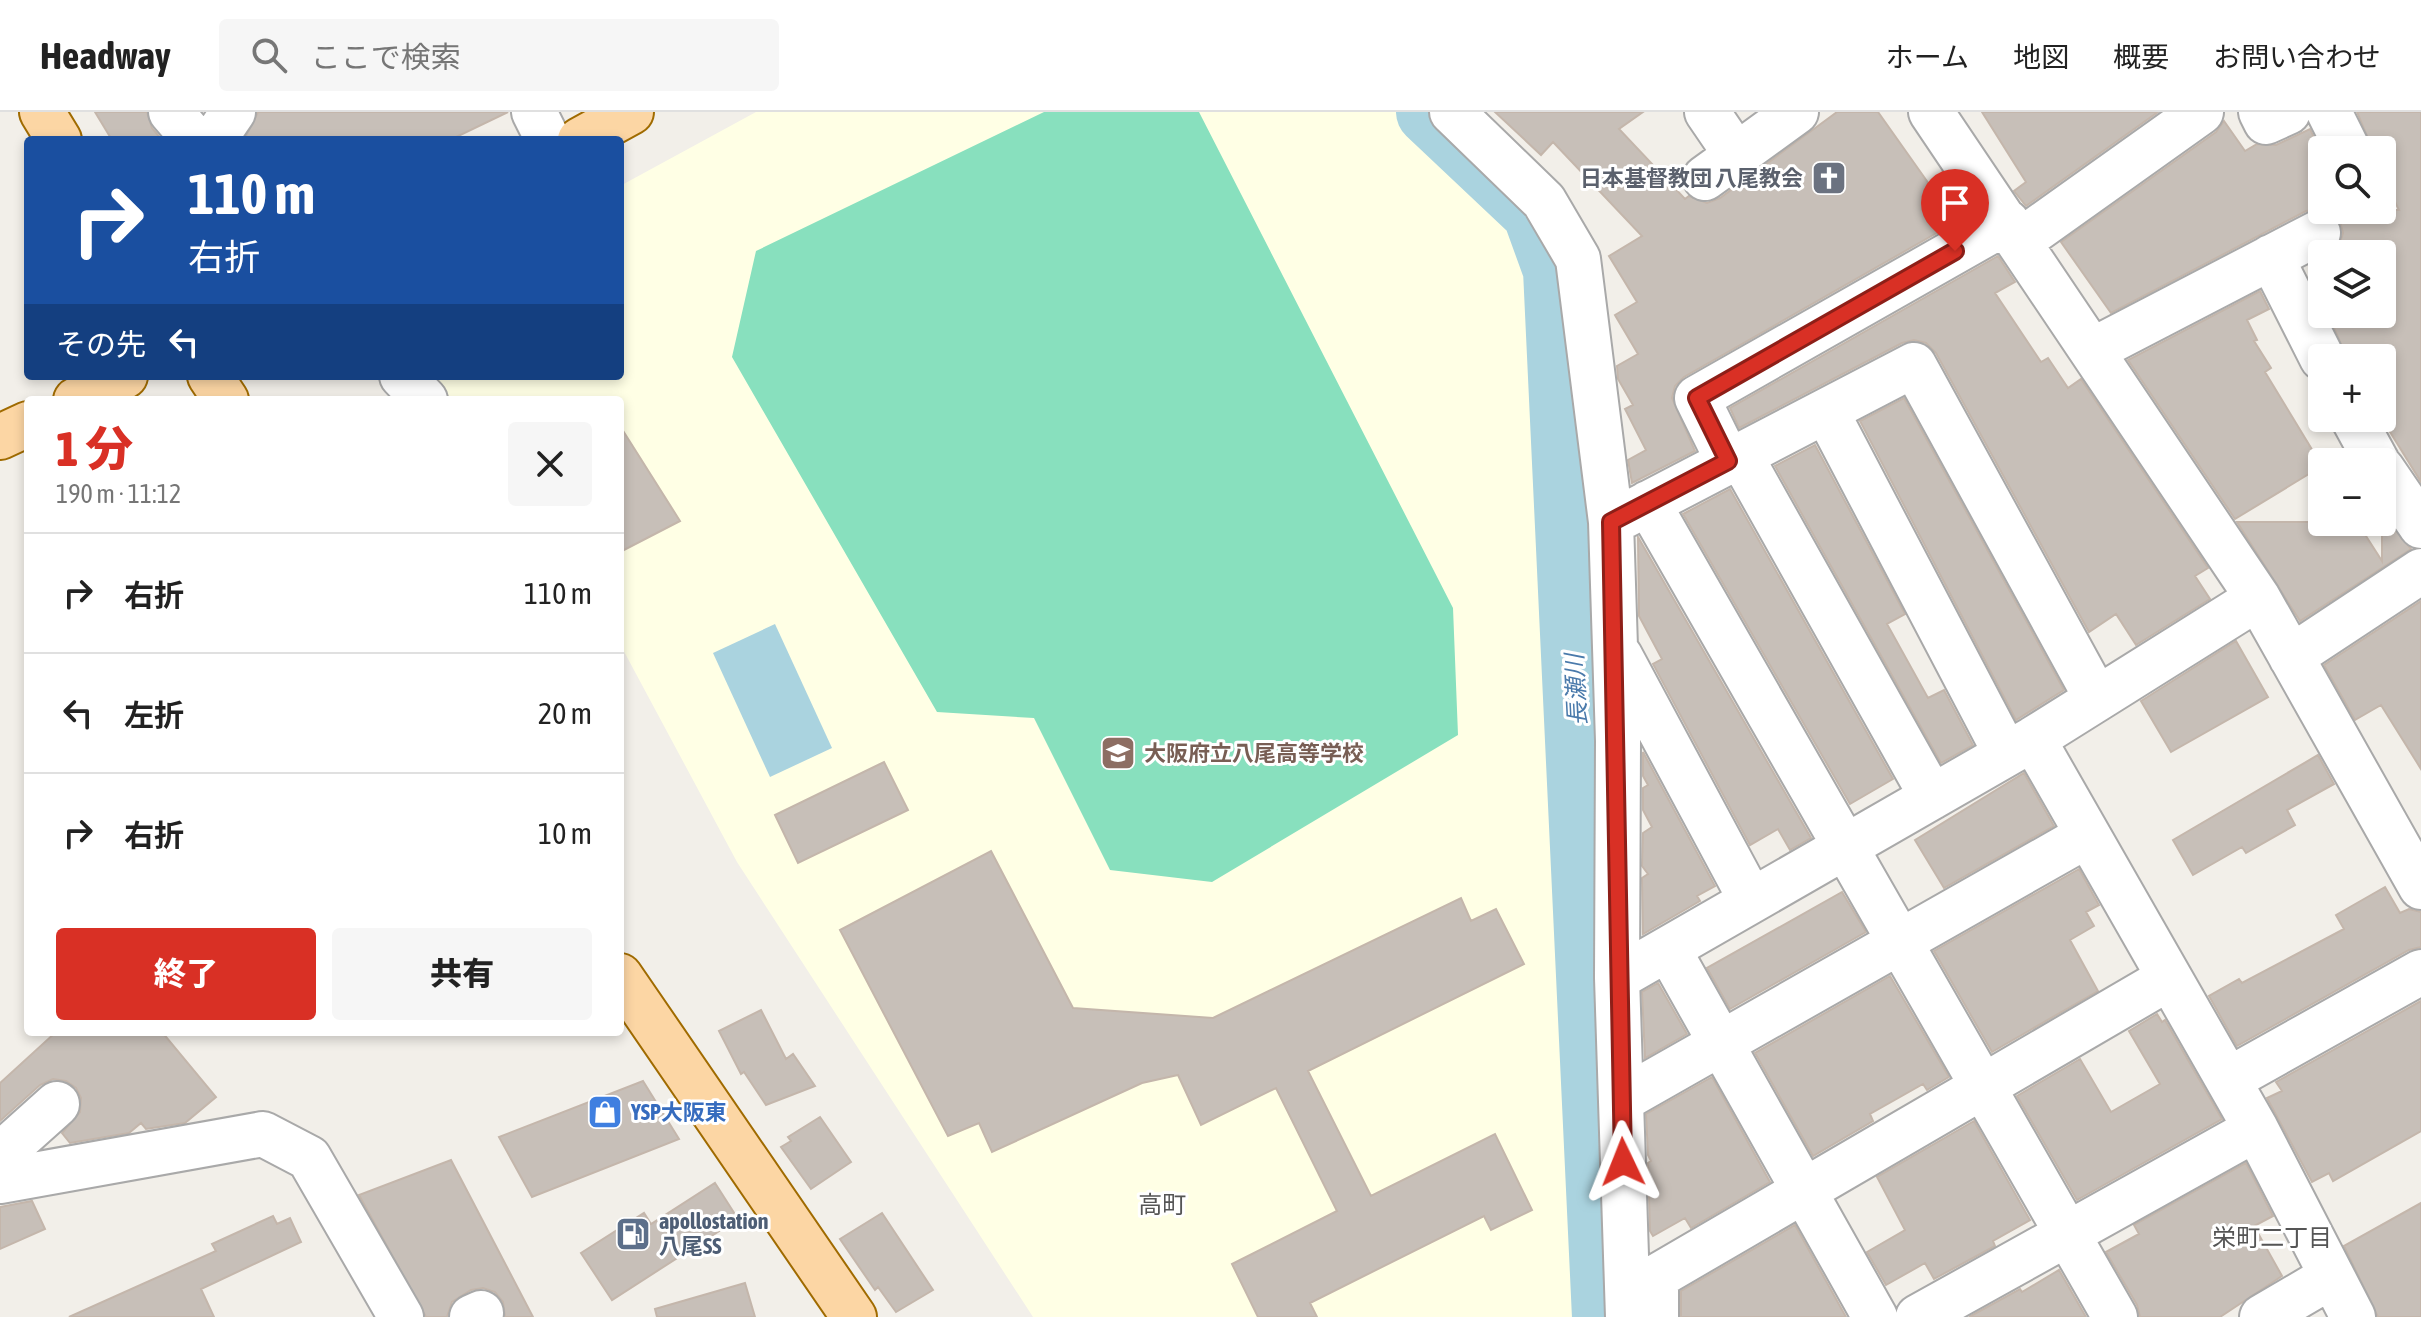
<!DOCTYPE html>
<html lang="ja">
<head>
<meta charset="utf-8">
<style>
	body { margin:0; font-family:"Asap Condensed","Noto Sans JP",sans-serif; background:#f6f6f6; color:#222; height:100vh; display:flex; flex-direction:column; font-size:30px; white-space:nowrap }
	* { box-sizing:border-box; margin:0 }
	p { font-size:26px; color:#767676 }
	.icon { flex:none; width:44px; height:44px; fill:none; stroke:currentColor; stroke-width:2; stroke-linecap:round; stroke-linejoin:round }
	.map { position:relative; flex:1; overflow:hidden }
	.side { position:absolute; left:24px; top:284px; width:600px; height:640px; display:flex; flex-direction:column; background:#fff; border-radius:8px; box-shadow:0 4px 12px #0003 }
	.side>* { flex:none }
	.guide { position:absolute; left:24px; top:24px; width:600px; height:244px; border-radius:8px; box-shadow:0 4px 12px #0003; background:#1a4fa0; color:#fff; overflow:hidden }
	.buttons { position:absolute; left:2308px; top:24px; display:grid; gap:16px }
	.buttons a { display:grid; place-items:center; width:88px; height:88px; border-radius:8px; background:#fff; box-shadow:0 4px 12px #0003; font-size:40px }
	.pin { position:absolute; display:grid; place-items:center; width:68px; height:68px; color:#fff; margin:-82px -34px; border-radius:50% 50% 50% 0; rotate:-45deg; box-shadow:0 0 8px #0007 }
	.pin .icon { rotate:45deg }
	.me { position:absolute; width:88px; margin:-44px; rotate:358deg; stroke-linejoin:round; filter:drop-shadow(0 0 6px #0008) }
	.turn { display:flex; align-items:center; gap:28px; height:168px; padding:0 32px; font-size:36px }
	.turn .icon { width:104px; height:104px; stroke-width:2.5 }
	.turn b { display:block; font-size:56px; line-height:68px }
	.then { display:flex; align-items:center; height:76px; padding:0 32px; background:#0003; gap:16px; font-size:30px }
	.round { display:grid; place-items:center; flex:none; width:84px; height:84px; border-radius:8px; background:#f6f6f6 }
	.head { display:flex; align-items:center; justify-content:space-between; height:136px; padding:0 32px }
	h1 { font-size:48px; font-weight:800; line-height:60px; color:#d93025 }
	.button { display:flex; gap:16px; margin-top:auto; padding:16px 32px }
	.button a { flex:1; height:92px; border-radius:8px; background:#d93025; color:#fff; font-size:32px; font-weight:800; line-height:92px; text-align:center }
	.button a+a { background:#f6f6f6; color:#222 }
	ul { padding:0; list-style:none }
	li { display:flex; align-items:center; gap:24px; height:120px; padding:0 32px; border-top:2px solid #e0e0e0 }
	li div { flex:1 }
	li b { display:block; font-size:30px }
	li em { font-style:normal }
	header { display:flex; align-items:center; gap:48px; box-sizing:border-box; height:112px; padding:0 40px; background:#fff; border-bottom:2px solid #e0e0e0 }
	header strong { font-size:38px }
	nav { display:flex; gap:44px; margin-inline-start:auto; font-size:28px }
	.search { width:560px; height:72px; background:#f6f6f6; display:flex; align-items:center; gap:20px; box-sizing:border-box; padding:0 28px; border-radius:8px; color:#767676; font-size:30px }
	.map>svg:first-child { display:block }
</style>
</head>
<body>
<header>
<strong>Headway</strong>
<div class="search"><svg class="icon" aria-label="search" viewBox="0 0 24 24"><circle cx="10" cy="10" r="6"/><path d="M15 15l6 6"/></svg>ここで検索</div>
<nav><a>ホーム</a><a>地図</a><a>概要</a><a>お問い合わせ</a></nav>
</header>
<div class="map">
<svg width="2421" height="1205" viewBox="0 0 2421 1205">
	<rect width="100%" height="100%" fill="#f2efe9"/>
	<path fill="#ffffe5" d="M756,0H1398L1491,87L1543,177L1575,1205H1033L737,750L620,532V288H442L419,264H620V74Z"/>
	<path fill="#88e0be" d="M1044,0H1199L1453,496L1458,623L1212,770L1110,758L1034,606L937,600L732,245L756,139Z"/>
	<path fill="#aad3df" d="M775,512L832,636L770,665L713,541Z"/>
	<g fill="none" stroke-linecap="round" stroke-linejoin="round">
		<path stroke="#aad3df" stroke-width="66" d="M1429,0L1535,100L1556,158L1605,1205"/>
	</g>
	<path fill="#c7bfb8" stroke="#c4b6ab" stroke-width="2" d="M95,0H147L152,16L162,28H112Z
		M258,0H508L450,28H244Z
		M1495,0H1643L1619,17L1685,87L1689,84L1707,91L1720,86L1837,0H1878L1929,72L1943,63L1970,102L1684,265L1675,274L1672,286L1695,339L1632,371L1628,348L1646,338L1625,297L1633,293L1618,267L1617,254L1638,242L1615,203L1637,190L1609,144L1642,124L1553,30L1541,43Z
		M1982,0H2158L2026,94L2014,79L2026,70Z
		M2357,0H2421V370L2382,307V246H2347L2328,202H2382V142H2331L2339,134L2343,121L2340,109L2326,98H2399L2382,64V38H2373Z
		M2224,9L2245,39L2257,32L2276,33L2310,17L2322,42V97L2306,99L2111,201L2061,130L2216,20Z
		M1998,144L2015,170L1995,181L2041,250L2048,246L2068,276L2081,267L2208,456L2195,464L2210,487L2136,533L2116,502L2089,520L1936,241L1926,231L1914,228L1902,231L1739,316L1730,296Z
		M2260,179L2269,197L2247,208L2257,228L2254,229L2271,256L2265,260L2322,354L2235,407L2128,248Z
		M1904,286L2064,578L2016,608L1860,309Z
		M620,314L680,409L620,440Z
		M1815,333L1905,502L1887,512L1928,586L1944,578L1973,633L1941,651L1775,354Z
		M1730,377L1893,667L1850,692L1683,402Z
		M2382,401L2411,437L2300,509L2237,410H2357L2382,449Z
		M1638,425L1811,726L1790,738L1778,717L1750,733L1653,552L1662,547L1639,504Z
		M2421,489V657L2381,593L2355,608L2324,553Z
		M2236,529L2268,585L2171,640L2141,589Z
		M1643,640L1715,774L1697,784L1700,789L1643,822L1642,766L1648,762L1642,754L1643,721L1652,715L1643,698V676L1648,673L1643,664Z
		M2318,643L2334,672L2287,698L2295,713L2246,741L2242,735L2193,763L2173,728Z
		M884,650L908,698L798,751L775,703Z
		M2024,661L2054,714L1944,776L1915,728Z
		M991,739L1073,896L1213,906L1461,786L1471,809L1496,797L1524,852L1308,959L1371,1084L1495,1022L1532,1098L1491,1118L1484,1104L1310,1191L1317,1205H1258L1232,1152L1337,1099L1276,976L1201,1013L1178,963L1142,971L992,1040L979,1011L948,1024L840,818Z
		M2079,757L2099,793L2086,800L2094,814L2070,828L2098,879L1992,940L1934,839Z
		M2385,775L2400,801L2409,797L2421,800V835L2409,838L2237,934L2209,884L2239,867L2242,871L2344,817L2336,803Z
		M1842,780L1866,820L1730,897L1707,856Z
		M1890,864L1949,965L1927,978L1923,972L1870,1002L1873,1009L1813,1044L1755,941Z
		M1658,871L1687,922L1645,946L1642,880Z
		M2421,889V1019L2333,1069L2329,1061L2312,1070L2267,986L2282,979L2276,970Z
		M761,898L786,947L793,942L815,974L766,993L744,960L741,962L719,919Z
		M2157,902L2162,910L2165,908L2222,1007L2077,1088L2017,984L2080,947L2111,1000L2160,972L2129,919Z
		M56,920H162L216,985L185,1011L146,1017L141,1011L129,1021L70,1031L62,1021L80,1000L81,986L76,976L66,969L53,967L40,973L0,1009V971Z
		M1712,965L1770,1070L1691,1116L1685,1106L1653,1124L1650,1119L1649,1084L1653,1082L1649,1075L1648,1051L1651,1049L1648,1043L1646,1002Z
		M643,969L679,1027L532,1085L499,1025Z
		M820,1005L851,1050L811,1077L781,1035L791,1029L788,1025Z
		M1974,1009L2030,1108L1993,1129L1995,1134L1934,1167L1925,1151L1886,1173L1867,1140L1905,1118L1877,1065Z
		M451,1048L533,1205H505L503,1190L495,1180L483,1176L471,1178L452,1190L447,1205H426L359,1083Z
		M2246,1051L2273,1104L2254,1114L2282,1164L2220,1205H2140L2137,1193L2106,1140L2139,1122L2134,1113Z
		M715,1071L738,1107L612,1188L581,1141L644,1101L651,1112Z
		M32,1089L45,1117L0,1137V1095Z
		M2421,1091V1205H2378L2344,1134Z
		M882,1101L933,1178L896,1200L878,1175L875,1178L840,1127Z
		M273,1104L277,1112L290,1106L301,1130L201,1177L214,1205H69L216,1139L212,1132Z
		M1795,1113L1846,1205H1681V1179Z
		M2059,1158L2086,1205H1969L2020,1177L2022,1180Z
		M745,1171L755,1205H657L655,1197Z"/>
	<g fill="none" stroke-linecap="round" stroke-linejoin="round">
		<g stroke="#a9a9a9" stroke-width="48">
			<path id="minor" d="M171,0L195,28
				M534,0L548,28
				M1452,0L1544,89L1578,147L1611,410L1618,629L1617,866L1628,1205
				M1707,0L1735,41
				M1931,0L2258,486L2421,775
				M2261,0L2266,10L2288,0
				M2329,0L2348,38
				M214,28L233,0
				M1705,66L1796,0
				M2020,129L2201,0
				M2271,145L2322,246
				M2093,238L2318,121
				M402,264L425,288
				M1826,299L2006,642
				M2353,306L2377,350
				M1740,343L1932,685
				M1728,349L1697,286L2007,110
				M2382,357L2421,414
				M1648,391L2115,1205
				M1624,404L1914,253L2097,587
				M1620,544L1751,788
				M2291,545L2421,459
				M2033,627L2256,1017L2353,1205
				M1668,837L1875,1205
				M1617,866L2033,627L2258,486
				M2228,968L2421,860
				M1621,988L2088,723
				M0,1043L57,992
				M0,1069L263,1022L309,1046L401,1205
				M472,1205L481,1201
				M1656,1205V1165L2169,866
				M1918,1205L2256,1017
				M2262,1205L2332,1164"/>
		</g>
		<g stroke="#a06b00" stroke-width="48">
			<path id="major" d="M42,0L59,28
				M580,28L631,0
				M210,264L226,288
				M76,288L125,264
				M0,325L28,312
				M620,864L854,1205"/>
		</g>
		<use href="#minor" stroke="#fff" stroke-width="44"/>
		<use href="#major" stroke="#fcd6a4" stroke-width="44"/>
	</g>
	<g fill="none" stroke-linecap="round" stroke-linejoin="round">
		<g stroke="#8d1f18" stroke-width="20">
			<path id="route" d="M1623,1050L1611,410L1728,349L1697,286L1955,139"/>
		</g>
		<use href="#route" stroke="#d93025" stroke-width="14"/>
	</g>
	<defs>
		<g id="church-square" transform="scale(1.8)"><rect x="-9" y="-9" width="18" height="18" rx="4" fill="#6b7280" stroke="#fff"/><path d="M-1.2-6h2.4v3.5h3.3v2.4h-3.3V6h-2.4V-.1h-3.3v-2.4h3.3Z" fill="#fff"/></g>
		<g id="school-square" transform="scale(1.8)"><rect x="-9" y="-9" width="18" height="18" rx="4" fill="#8d6e63" stroke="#fff"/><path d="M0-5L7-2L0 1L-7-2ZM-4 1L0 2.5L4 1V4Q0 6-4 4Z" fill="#fff"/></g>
		<g id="shop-square" transform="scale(1.8)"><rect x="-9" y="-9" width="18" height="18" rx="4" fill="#3f7fe0" stroke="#fff"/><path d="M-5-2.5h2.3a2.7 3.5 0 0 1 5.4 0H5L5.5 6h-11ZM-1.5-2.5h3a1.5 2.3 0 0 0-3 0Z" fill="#fff"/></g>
		<g id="fuel-square" transform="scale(1.8)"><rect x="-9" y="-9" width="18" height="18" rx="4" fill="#5c6f8a" stroke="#fff"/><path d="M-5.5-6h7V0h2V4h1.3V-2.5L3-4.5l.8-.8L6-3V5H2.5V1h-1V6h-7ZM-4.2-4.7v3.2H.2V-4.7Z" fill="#fff"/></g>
	</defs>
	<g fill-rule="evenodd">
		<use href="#church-square" x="1829" y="66"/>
		<use href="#school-square" x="1118" y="641"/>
		<use href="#shop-square" x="605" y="1000"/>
		<use href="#fuel-square" x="633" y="1122"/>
	</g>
	<g text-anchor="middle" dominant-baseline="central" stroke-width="6" stroke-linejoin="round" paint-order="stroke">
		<g font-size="22" font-weight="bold" fill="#5b616d" stroke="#fff" text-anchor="end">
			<text x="1803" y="66">日本基督教団 八尾教会</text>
		</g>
		<g font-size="22" font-weight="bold" fill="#785e54" stroke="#fff" text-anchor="start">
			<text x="1144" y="641">大阪府立八尾高等学校</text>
		</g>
		<g font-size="22" font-weight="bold" fill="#366cbe" stroke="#fff" text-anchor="start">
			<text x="631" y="1000">YSP大阪東</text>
		</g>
		<g font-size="22" font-weight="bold" fill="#4e5e75" stroke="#fff" text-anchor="start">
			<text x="659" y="1109">apollostation<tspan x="659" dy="25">八尾SS</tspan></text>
		</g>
		<g font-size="24" font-style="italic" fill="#4a7aab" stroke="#fff">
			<text transform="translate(1576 578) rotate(-93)">長瀬川</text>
		</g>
		<g font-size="24" fill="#555" stroke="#fff">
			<text x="1162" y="1092">高町</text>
			<text x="2272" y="1125">栄町二丁目</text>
		</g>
	</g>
</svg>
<div class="buttons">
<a><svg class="icon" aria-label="search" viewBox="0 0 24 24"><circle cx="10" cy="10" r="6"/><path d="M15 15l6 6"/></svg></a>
<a><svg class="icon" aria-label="layers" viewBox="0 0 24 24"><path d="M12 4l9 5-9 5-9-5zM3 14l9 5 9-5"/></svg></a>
<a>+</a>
<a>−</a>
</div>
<div class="pin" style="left:1955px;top:139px;background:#d93025"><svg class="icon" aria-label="arrive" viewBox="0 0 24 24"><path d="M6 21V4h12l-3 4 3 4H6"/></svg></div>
<svg class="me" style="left:1623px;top:1050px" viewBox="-20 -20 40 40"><path d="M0-17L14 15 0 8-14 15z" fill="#d93025" stroke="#fff" stroke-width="4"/></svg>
<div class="guide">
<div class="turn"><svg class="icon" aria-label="right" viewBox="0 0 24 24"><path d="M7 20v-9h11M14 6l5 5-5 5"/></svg><div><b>110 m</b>右折</div></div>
<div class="then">その先<svg class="icon" aria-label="left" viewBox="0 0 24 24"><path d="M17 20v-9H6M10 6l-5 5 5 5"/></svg></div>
</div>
<section class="side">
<div class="head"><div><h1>1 分</h1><p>190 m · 11:12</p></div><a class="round"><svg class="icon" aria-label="close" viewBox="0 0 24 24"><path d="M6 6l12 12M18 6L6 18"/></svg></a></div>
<ul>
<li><svg class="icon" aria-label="right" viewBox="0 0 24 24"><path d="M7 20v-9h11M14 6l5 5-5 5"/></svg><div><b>右折</b></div><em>110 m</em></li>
<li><svg class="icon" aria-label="left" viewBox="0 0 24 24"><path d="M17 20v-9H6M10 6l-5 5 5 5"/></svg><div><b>左折</b></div><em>20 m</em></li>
<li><svg class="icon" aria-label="right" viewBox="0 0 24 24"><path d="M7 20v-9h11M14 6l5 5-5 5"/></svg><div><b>右折</b></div><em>10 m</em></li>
</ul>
<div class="button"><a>終了</a><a>共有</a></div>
</section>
</div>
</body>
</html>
